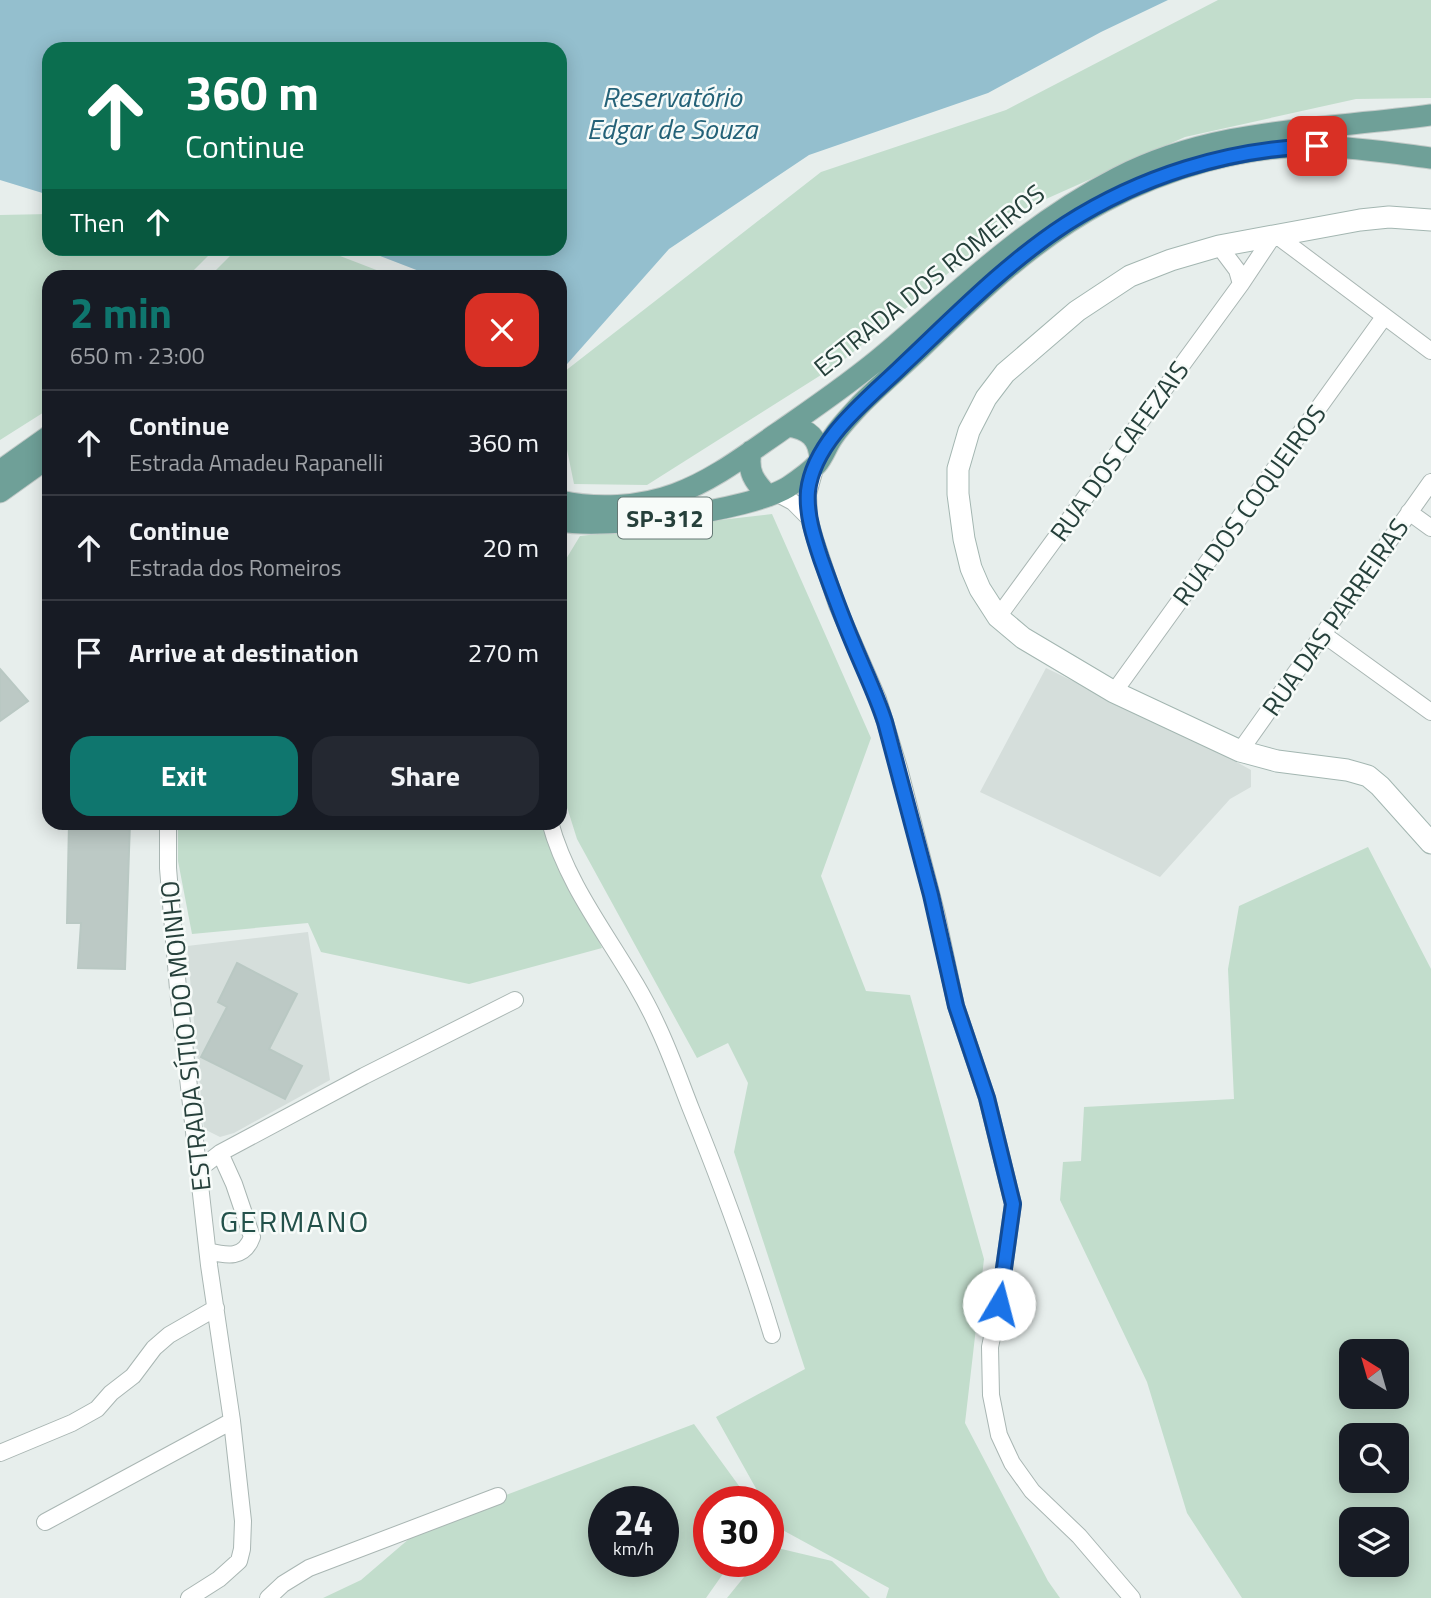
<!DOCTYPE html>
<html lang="en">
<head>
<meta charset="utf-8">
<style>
	body { margin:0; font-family:"Titillium Web",sans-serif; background:#242831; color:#f1f3f6; height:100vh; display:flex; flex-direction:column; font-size:26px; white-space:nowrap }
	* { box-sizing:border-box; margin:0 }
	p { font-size:23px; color:#9ea1a6 }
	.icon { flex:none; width:38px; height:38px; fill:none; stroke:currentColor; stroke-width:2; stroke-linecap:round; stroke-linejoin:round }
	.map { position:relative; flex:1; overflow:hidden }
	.drawer { position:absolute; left:42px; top:270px; width:525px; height:560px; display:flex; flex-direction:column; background:#171b24; border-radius:21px; box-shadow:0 4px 18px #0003 }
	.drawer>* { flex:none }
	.hud { position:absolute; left:42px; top:42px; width:525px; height:214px; border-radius:21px; box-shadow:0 4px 18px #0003; background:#0b6e4f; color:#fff; overflow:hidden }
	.needle { width:46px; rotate:323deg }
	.tools { position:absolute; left:1339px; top:1339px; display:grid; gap:14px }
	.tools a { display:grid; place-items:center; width:70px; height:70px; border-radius:14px; background:#171b24; box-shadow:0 4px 18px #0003; font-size:35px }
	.speed { position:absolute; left:588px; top:1486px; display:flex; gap:14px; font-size:35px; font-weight:700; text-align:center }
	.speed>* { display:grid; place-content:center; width:91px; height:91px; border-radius:50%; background:#171b24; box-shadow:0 4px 18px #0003; line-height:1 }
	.speed small { font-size:18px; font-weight:400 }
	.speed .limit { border:10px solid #d22; background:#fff; color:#111 }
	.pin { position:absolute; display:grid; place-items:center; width:60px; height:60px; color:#fff; margin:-30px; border-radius:14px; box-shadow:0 4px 10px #0006 }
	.me { position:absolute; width:77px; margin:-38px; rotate:8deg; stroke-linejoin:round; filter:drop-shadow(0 0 5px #0008) }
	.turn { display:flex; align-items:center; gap:24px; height:147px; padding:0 28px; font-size:32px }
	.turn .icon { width:91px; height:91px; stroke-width:2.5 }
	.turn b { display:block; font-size:49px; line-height:60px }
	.then { display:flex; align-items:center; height:66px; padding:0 28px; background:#0003; gap:14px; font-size:26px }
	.round { display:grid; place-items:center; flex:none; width:74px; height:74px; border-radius:21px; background:#242831 }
	.headline { display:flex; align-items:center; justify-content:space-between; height:119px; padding:0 28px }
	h1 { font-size:42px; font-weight:700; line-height:52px; color:#0f766e }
	.cta { display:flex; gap:14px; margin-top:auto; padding:14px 28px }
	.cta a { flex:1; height:80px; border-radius:21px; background:#0f766e; color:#fff; font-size:28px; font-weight:700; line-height:80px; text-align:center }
	.cta a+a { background:#242831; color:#f1f3f6 }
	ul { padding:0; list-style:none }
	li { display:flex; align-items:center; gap:21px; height:105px; padding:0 28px; border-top:2px solid #363941 }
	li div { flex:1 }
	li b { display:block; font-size:26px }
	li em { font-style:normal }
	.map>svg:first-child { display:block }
</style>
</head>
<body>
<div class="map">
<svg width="1431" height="1598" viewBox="0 0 1431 1598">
	<rect width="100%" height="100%" fill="#e7eeec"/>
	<path fill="#d5dedb" d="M1046,668L1215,750L1251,770V787L1230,799L1160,877L980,792Z
		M308,932L330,1080L234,1133L220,1137L204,1129L187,946Z"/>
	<path fill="#c2ddcc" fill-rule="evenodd" d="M1218,0H1431V98L1356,99L1185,137L1028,207L840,363L647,485L574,484L560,415V375L821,172L1006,110Z
		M49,214V248L215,249L188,276H49V409L0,440V215Z
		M238,248L322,249L392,276H210Z
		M772,514L871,738L821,876L866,991L910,995L984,1259L965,1423L1048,1581L1060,1598H886L889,1588L777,1527L768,1511V1502L763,1501L716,1417L805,1369L734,1152L748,1083L728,1043L697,1058L577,839L560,785V569L580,536Z
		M178,823H545L602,948L469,984L321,952L308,923L192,934L178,861Z
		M1368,847L1431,969V1598H1242L1187,1513L1147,1382L1060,1200L1063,1162L1081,1161L1084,1107L1234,1099L1228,969L1239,906ZM1396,1351V1396H1351V1351ZM1396,1435V1480H1351V1435ZM1396,1519V1564H1351V1519Z
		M694,1424L750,1501L709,1502V1561H732L706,1598H323L361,1580L424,1526ZM604,1502H663V1561H604Z
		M769,1546L832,1561L870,1598H727L757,1561H768Z"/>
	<path fill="#94bfce" d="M0,0H1168L1101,32L988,93L809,155L669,249L560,372V276H432L362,249L560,248V49H49V195L0,180Z"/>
	<path fill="#bcc9c5" stroke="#b9c8c3" stroke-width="2" d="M0,669L28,701L0,721Z
		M69,822H130L125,969L78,968L81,923H67Z
		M237,963L297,994L269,1049L302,1066L285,1099L201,1057L227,1007L218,1002Z"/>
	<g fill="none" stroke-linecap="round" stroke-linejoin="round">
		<g stroke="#a9b6b3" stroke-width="18">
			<path id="street" d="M1276,235L1431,351
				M1219,246L1237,270L1241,284
				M816,465L808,494L809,518L815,539L837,605L878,699L899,768L937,916L956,1006L987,1098L1013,1204L999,1304L990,1347L991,1395L999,1435L1012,1463L1032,1491L1079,1536L1132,1598
				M776,493L793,502L809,518
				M1409,512L1431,528
				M998,617L1241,284L1273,236
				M1323,634L1431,712
				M1114,692L1384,317
				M1240,751L1431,482
				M168,822V868L178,989L209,1265L232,1421L243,1521L242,1549L239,1561L219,1579L189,1598
				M550,822C570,897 626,956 657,1025C670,1052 680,1081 691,1109C721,1183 749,1258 772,1335
				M198,1170L220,1153L364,1076L515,1000
				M208,1251C227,1256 244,1259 252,1237L234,1184L220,1153
				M0,1453L72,1423L97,1409L111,1393L133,1376L154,1348L169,1335L216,1308
				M45,1522L232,1421
				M268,1598L283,1584L309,1568L498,1496"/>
		</g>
		<g stroke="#a3b6b1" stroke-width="23">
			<path id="secondary" d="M1431,220L1389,217L1360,220L1219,246L1171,260L1130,276L1077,311L1005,373L986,398L969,431L958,469V494L964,539L971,568L980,589L998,617L1023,638L1114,692L1240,751L1277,761L1347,770L1368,776L1380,786L1431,843"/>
		</g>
		<g stroke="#c2cac8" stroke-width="23">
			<path id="primary" d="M788,426C809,429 819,438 820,459
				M751,451C747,472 754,481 768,496
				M0,471L49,436
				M0,492L49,457
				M560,501C596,509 640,507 675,494C712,481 747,454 779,432C815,407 852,382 886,353C960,290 1029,223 1117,178C1215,127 1324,130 1431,115
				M560,521C605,530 749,511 788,487C797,481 809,473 817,464C824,456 827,445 833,437C841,425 851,415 860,405C879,386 899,369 918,351C975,296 1033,239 1103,202C1166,168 1243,146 1315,146C1354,147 1393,153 1431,158"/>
		</g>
		<use href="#street" stroke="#fff" stroke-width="16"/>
		<use href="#secondary" stroke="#fff" stroke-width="21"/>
		<use href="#primary" stroke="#6fa098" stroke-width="21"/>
	</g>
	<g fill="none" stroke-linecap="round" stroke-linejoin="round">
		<g stroke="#114b97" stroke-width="18">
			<path id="route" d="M999,1304L1013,1204L987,1098L956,1006L931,895L885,722C876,694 864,670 853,643C841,615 831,587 821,559C814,538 806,514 808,491C814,440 867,400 902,366C954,317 1006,263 1066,224C1141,176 1228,149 1317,146"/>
		</g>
		<use href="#route" stroke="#1a73e8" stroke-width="12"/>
	</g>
	<g text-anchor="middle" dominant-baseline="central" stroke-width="5" stroke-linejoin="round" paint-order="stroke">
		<rect fill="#f7fbf9" stroke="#657874" stroke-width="2" x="618" y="497.5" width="94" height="41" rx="5"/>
		<g font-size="24" font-weight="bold" fill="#26403b">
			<text x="665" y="518">SP-312</text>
		</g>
		<g font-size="26" fill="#26403b" stroke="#f7fbf9">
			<text transform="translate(929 280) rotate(-39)">ESTRADA DOS ROMEIROS</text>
			<text transform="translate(1119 451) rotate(-54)">RUA DOS CAFEZAIS</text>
			<text transform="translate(1249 505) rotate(-54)">RUA DOS COQUEIROS</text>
			<text transform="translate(1335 617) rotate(-55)">RUA DAS PARREIRAS</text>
			<text transform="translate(185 1036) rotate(-96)">ESTRADA SÍTIO DO MOINHO</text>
		</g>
		<g font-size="28" font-style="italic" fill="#246278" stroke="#f7fbf9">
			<text x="672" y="96">Reservatório<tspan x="672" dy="32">Edgar de Souza</tspan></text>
		</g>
		<g font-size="30" letter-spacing="2" fill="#23514a" stroke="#f7fbf9">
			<text x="295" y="1221">GERMANO</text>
		</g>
	</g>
</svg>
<div class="tools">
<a><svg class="needle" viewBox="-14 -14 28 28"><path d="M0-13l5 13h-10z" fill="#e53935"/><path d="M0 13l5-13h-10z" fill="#9ea1a6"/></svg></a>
<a><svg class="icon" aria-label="search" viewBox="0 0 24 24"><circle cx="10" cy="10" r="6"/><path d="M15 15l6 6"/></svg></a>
<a><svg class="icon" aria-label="layers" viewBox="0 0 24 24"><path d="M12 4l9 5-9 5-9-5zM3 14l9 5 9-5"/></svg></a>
</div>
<div class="speed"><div>24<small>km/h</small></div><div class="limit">30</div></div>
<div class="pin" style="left:1317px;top:146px;background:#d93025"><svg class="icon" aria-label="arrive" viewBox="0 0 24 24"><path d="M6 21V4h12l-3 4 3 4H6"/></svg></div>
<svg class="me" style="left:999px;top:1304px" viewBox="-20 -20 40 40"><circle r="19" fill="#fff"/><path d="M0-13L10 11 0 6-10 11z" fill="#1a73e8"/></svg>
<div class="hud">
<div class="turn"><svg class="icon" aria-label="ahead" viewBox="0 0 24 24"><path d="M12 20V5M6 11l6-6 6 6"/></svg><div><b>360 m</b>Continue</div></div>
<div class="then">Then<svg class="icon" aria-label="ahead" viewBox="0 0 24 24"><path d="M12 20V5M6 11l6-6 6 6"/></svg></div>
</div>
<section class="drawer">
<div class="headline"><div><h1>2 min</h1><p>650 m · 23:00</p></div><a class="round" style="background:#d93025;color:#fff"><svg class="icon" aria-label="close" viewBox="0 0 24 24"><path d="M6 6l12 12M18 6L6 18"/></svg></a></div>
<ul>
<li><svg class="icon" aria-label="ahead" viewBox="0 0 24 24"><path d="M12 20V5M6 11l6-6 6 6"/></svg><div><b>Continue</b><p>Estrada Amadeu Rapanelli</p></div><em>360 m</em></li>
<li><svg class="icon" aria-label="ahead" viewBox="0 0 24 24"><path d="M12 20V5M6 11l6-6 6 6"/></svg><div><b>Continue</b><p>Estrada dos Romeiros</p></div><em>20 m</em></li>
<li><svg class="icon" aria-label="arrive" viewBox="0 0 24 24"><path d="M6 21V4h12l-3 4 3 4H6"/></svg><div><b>Arrive at destination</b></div><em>270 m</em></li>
</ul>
<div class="cta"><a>Exit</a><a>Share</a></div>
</section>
</div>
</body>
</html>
